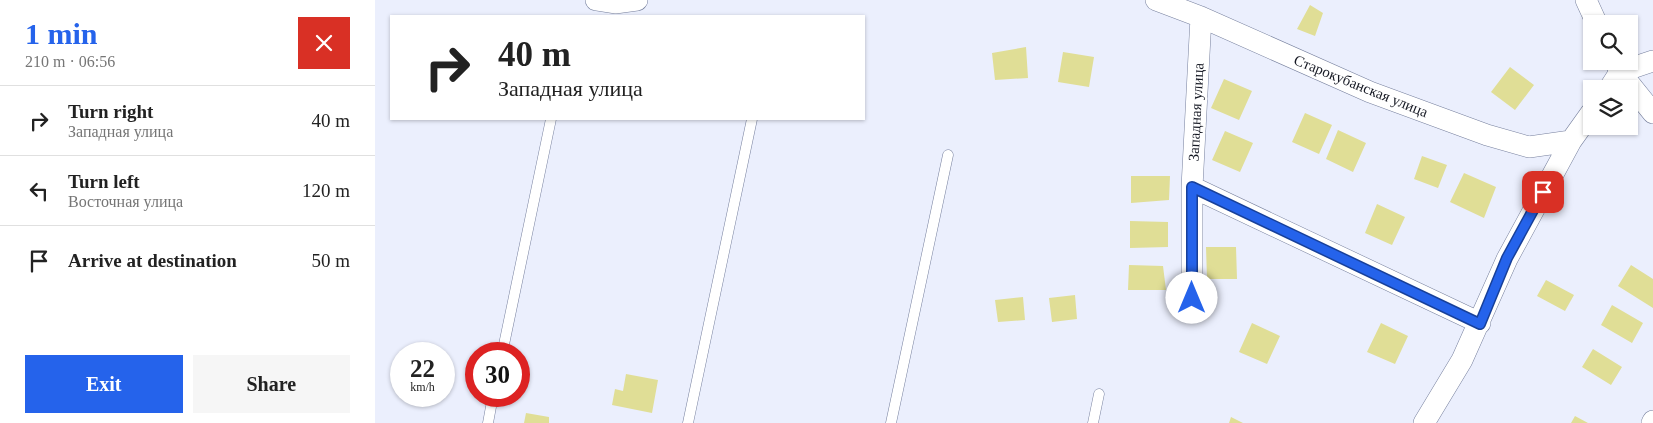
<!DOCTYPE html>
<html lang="en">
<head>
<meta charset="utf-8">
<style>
	body { margin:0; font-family:"Times New Roman",serif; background:#f6f6f6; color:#222; height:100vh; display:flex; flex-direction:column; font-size:19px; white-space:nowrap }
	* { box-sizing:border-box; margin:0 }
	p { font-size:16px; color:#767676 }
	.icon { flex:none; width:28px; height:28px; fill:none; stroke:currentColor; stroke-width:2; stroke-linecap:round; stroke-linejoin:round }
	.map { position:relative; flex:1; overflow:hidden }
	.panel { display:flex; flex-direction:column; background:#fff; width:375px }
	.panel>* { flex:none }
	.banner { position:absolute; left:15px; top:15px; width:475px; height:105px; border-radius:0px; box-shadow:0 1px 4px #0004; background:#fff; color:#222; overflow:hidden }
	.fabs { position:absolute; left:1208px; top:15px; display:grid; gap:10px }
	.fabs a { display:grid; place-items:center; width:55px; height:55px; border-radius:0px; background:#fff; box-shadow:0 1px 4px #0004; font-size:25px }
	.speed { position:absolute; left:15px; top:342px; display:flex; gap:10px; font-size:25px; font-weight:700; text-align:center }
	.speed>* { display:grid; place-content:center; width:65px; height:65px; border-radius:50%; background:#fff; box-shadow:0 1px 4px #0004; line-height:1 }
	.speed small { font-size:12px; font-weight:400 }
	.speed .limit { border:8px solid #d22; background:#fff; color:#111 }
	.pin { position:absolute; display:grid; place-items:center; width:42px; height:42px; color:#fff; margin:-21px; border-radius:10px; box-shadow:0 2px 8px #0006 }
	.me { position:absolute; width:55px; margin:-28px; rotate:0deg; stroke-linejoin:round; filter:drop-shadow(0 0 4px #0008) }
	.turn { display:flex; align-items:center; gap:18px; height:105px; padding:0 25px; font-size:22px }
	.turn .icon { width:65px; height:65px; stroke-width:2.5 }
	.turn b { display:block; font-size:35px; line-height:42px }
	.round { display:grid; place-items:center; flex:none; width:52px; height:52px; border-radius:0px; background:#f6f6f6 }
	.summary { display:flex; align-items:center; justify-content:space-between; height:85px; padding:0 25px }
	h1 { font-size:30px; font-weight:800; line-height:38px; color:#2563eb }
	.button { display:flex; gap:10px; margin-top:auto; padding:10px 25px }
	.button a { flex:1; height:58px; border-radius:0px; background:#2563eb; color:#fff; font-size:20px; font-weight:800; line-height:58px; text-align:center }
	.button a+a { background:#f6f6f6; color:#222 }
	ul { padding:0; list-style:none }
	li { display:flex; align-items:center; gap:15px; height:70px; padding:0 25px; border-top:1px solid #e0e0e0 }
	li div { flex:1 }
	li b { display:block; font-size:19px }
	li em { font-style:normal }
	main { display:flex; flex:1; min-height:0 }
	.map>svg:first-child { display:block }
</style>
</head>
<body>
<main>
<section class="panel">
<div class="summary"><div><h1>1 min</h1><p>210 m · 06:56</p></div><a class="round" style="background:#d93025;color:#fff"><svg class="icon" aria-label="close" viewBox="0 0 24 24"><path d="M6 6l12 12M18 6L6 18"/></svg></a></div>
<ul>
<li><svg class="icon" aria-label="right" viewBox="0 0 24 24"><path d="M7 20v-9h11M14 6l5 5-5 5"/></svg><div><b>Turn right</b><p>Западная улица</p></div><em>40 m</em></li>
<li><svg class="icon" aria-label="left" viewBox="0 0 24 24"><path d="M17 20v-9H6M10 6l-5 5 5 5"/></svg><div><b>Turn left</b><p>Восточная улица</p></div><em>120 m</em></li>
<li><svg class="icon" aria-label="arrive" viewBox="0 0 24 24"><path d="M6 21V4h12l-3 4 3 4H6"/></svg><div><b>Arrive at destination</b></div><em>50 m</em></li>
</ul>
<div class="button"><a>Exit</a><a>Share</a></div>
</section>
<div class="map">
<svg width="1278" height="423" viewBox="0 0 1278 423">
	<rect width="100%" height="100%" fill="#ebeffd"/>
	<path fill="#e0de96" d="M935,5L948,13L940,36L922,29Z
		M651,47L653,78L620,80L617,53Z
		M688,52L719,57L714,87L683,82Z
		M1135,67L1159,85L1140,110L1116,92Z
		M849,79L877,91L864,120L836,108Z
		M930,113L957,125L944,154L917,142Z
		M963,130L991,143L978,172L951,159Z
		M850,131L878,143L865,172L837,160Z
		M1047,156L1072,165L1063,188L1039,179Z
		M1089,173L1121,187L1109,218L1075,202Z
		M756,176H795L794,200L756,203Z
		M1002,204L1030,217L1017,245L990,233Z
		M755,221L793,222V247L755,248Z
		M831,247H861L862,279H832Z
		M754,265L788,266L791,290H753Z
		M1256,265L1278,279V308L1243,286Z
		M1171,280L1199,295L1190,311L1162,296Z
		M700,295L702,319L677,322L674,298Z
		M648,297L650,320L623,322L620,300Z
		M1237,305L1268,323L1257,343L1226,325Z
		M877,323L905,336L892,364L864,352Z
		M1006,323L1033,336L1020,364L992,352Z
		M1218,349L1247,367L1236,385L1207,367Z
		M251,374L283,380L277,413L237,405L240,389L248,391Z
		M151,413L174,417V423H149Z
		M1200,416L1213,423H1196Z
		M856,417L868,423H854Z"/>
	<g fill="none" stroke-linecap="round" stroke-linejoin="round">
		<g stroke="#77809e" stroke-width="11">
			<path id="lane" d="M127,354L176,119
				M113,423L118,396
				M313,423L377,119
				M516,423L573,155
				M718,423L724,394"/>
		</g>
		<g stroke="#77809e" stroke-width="22">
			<path id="street" d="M221,0L240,3L262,0
				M781,0L826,17L995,92L1112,135L1154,147L1196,141
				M1211,0L1222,24
				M826,17L817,187L1105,323
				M1240,61L1245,72L1278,113
				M1234,89L1245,72L1278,61
				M817,187V298
				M1049,423L1087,360L1132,259L1196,141L1216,113
				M1277,423L1278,421"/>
		</g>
		<use href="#lane" stroke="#fff" stroke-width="10"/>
		<use href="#street" stroke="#fff" stroke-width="21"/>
	</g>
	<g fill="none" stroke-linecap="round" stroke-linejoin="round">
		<g stroke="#184099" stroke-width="12">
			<path id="route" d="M817,298V187L1105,324L1132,258L1168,192"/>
		</g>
		<use href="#route" stroke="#2563eb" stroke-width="9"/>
	</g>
	<g text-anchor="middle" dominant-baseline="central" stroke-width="4.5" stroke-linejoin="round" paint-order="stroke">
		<g font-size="15" fill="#151823" stroke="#fff">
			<text transform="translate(986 86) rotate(22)">Старокубанская улица</text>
			<text transform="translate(821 112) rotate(-87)">Западная улица</text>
		</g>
	</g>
</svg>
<div class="fabs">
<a><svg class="icon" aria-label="search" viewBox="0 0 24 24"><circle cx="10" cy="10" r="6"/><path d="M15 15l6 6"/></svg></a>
<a><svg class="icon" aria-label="layers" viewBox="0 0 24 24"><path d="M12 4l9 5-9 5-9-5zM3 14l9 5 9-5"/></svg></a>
</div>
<div class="speed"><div>22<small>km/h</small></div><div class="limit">30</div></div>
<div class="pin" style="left:1168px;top:192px;background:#d93025"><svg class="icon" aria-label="arrive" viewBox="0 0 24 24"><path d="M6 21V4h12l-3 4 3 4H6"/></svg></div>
<svg class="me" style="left:817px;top:298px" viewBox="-20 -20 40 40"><circle r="19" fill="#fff"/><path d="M0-13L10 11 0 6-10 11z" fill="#2563eb"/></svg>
<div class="banner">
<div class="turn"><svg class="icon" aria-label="right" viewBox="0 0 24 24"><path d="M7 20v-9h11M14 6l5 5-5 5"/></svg><div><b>40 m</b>Западная улица</div></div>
</div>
</div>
</main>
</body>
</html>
